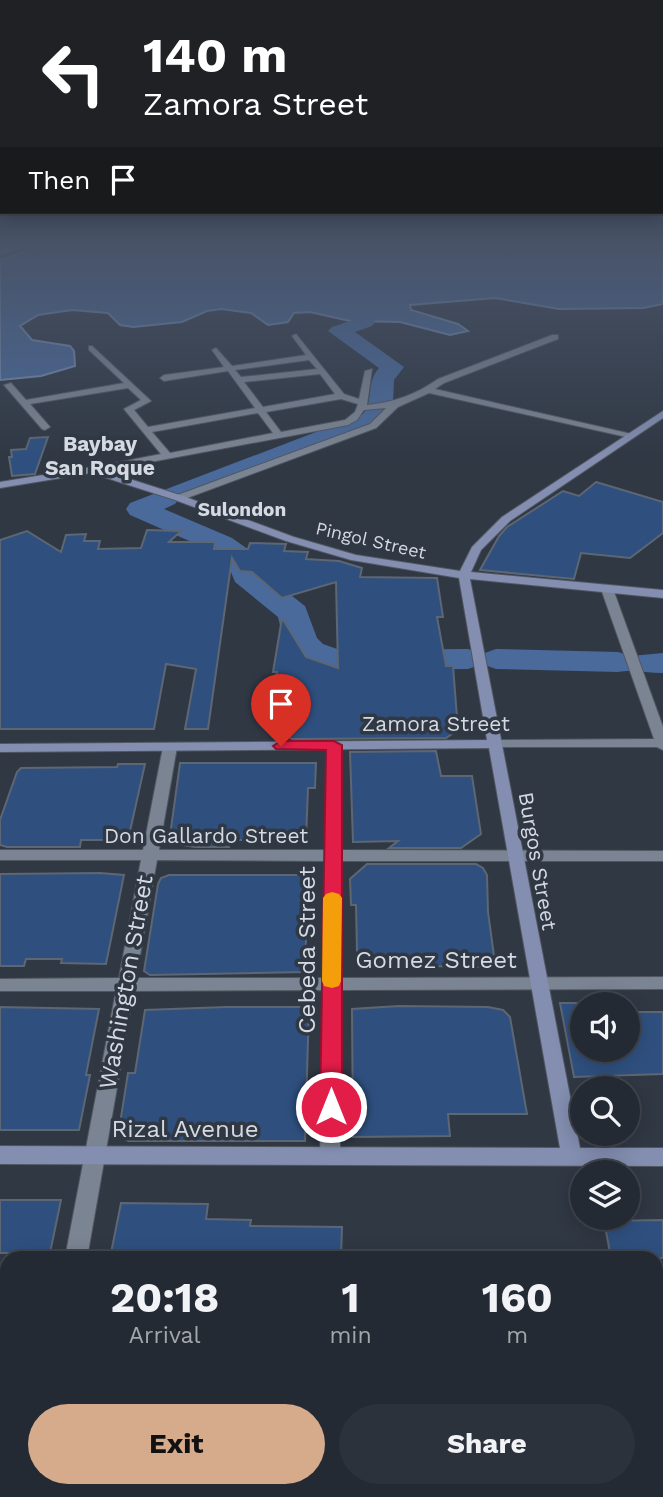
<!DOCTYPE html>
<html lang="en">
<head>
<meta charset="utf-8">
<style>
	body { margin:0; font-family:"Work Sans",sans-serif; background:#2c323b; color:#f1f3f6; height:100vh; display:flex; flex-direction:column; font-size:26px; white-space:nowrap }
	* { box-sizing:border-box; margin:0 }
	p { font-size:23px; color:#a3a7ac }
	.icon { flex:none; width:38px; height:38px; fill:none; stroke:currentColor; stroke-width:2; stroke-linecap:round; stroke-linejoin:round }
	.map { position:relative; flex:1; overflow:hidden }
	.details { position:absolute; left:0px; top:1251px; width:663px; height:247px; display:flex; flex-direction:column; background:#242a33; border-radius:21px 21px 0 0; box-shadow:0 4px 18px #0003,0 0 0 2px #41464e }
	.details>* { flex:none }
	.banner { position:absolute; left:0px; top:0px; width:663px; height:214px; box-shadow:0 4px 18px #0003,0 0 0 2px #41464e; background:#202124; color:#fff; overflow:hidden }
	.controls { position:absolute; left:570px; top:992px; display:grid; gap:14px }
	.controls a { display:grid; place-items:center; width:70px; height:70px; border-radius:50%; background:#242a33; box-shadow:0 4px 18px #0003,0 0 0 2px #41464e; font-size:35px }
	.pin { position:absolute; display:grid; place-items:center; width:60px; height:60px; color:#fff; margin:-72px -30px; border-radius:50% 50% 50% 0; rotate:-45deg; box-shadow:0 0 7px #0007 }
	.pin .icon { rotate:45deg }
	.me { position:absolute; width:77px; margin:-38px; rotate:0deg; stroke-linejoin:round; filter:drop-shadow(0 0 5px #0008) }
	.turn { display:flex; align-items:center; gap:24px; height:147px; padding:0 28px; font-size:32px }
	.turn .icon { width:91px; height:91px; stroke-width:2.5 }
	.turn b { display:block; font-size:49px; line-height:60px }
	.then { display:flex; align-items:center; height:66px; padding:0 28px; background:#0003; gap:14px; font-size:26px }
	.eta { display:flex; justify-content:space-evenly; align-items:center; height:119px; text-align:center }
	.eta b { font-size:42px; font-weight:700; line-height:49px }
	.cta { display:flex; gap:14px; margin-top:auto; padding:14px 28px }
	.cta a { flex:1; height:80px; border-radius:42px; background:#d6ab8b; color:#111; font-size:28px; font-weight:700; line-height:80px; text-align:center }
	.cta a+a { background:#2c323b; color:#f1f3f6 }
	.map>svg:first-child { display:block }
</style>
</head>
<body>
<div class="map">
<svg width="663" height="1497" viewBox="0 0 663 1497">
	<rect width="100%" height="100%" fill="#303844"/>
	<path fill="#4a6a9b" stroke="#748cb0" stroke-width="2" d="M38,247H663V304L643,308L559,309L495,298L410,305L411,310L458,324L468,331L450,335L400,322L350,321L310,312L294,313L288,322L268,325L251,313L221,309L207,311L182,322L133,327L120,325L108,313L72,310L38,315L20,326L32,340L70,346L74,351L75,366L41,376L0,380V260Z"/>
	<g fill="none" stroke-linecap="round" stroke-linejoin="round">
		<path fill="#4a6a9b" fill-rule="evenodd" d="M365,316L372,318L375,322L372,326L355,332L404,367L394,380L393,404L381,424L353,437L191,497L179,499L175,504L164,509L232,538L252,552L260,571L305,606L317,638L323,644L340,650L468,649L482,654L496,649L618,652L631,656L663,653V673C646,673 633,669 618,672L496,669L482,664L468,669L337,670L299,658L289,649L284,642L278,617L235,582L227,562L210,550L130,515L126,509L130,503L363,414C374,400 366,382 379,368L328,331L332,327Z"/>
	</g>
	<path fill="#2f507f" stroke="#5d6673" stroke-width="2" d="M48,437L35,474L12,476L9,457H12L11,450L26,449L30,438Z
		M596,482L663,502V533L630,558L581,553L574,579L480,570L499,536L507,527L563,491L579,496Z
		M147,530L181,531L169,542H215L214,549H248L250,543L286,544L284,551L308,552L306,559L339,561L362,568L360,577L437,578L443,617H437L446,666H453L458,730L446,738L292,739L270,726L277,672H273L282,618L306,657L338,668L336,582L282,598L252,572L240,571L232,558L208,729H185L196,669L166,664L154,729H0V540L27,531L61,552L66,535L86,534L84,541H100L98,549L141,548Z
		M436,751L441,776H472L481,834L461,848H389L398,841L353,842L350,752Z
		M180,763H316L315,788H308L306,840H229V847H195L169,843Z
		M118,764H145L128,840H81L80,847H7L0,845V820L17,772L21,768L117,767Z
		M367,864H476L483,868L487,875L488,912L494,956L492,962L482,967L424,966V963L378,965L365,960L357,951L356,905H351L350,879Z
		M100,873L124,875L106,964L61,963L62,959H26L24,966H0V874Z
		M169,875H310L304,972L150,975L144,971L158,884L161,878Z
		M560,1003H583V1050H628V1012H663V1074L574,1077Z
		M399,1006L488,1007L503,1010L510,1017L527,1114H448L450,1136L353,1137L352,1009Z
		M0,1007L99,1009L86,1075H90L79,1130H0Z
		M226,1007H309L305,1141H128L121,1136L119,1130L128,1073H135L145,1010Z
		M0,1200H61L50,1253H0Z
		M121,1203L208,1204L206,1219L251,1220L250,1226L342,1227L341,1258H110Z
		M663,1220V1258H611L604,1221Z"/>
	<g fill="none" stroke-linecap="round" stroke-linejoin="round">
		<g stroke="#515761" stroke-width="2">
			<path id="street" d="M296,334L344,394L359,399L365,371L372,369L367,405C394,402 415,395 438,379L552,335H558V339L444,383L435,389L636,435L631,438L429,393L398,407L376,428L179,501L174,498L175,496L370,424L386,408L364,410L357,420L348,425L92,473L87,470L89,468L161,454L124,409L141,400L128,388L30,404L50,427L45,430L42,429L4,385L11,383L26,400L124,383L89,350V346H92L151,401L134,410L148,427L255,408L228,371L164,381L160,378L164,375L224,367L212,350L216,348L232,366L306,355L292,336ZM309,360L317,369L241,377L235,370ZM320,374L335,394L263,407L244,382ZM341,399L358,404L355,412L345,420L281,432L266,412ZM258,413L273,433L170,453L152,432Z
				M607,586L613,589L663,727V750L657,747H490L488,744L495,740L654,739L601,589Z
				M334,741L341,745V850L663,851V861H341L340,978L663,977V989L340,990V1155L337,1161L330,1164L323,1161L320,1155L323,990L134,991L87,1258H65L116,991H0V979L119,978L141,860H0V850H143L163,747L170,743L177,747L159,850H325L327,745ZM157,860L325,861L323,978H136Z
				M23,1491H49L48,1497H22Z"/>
		</g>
		<g stroke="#515761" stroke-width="2">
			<path id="secondary" d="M663,411V418L510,521L481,550L471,572L663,590V598L470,579L580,1148H663V1166L0,1164V1146L560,1148L489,748L0,752V744L487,740L459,578L351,560L286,541L175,500L91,473L0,488V482L92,467L183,496L294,537L356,555L460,571L472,547L502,517Z"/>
		</g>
		<g stroke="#515761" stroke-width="1">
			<path id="primary" d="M11,247H23L0,255V250Z"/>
		</g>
		<use href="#street" fill="#7b8492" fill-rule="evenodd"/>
		<use href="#secondary" fill="#838eb0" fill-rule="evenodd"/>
		<use href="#primary" fill="#8b97cf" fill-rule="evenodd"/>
	</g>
	<linearGradient id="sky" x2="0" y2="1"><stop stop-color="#1a1f25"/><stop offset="0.54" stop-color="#485367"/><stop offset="1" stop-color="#485367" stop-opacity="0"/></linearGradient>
	<rect width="663" height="457" fill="url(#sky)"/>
	<path fill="#e11d48" stroke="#92132f" stroke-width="2" d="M281,741H334L342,745V1107L338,1113L331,1116L323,1113L320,1107L326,750L276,749L273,746Z"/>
	<path fill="#f59e0b" d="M332,892L339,894L342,898L341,981L339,986L332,988L324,986L322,981L323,898L326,894Z"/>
	<g text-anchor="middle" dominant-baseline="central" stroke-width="7" stroke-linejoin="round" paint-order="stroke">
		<g font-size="18" fill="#d5dae2" stroke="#303844">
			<text transform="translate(371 540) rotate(13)">Pingol Street</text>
		</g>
		<g font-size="19" font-weight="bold" fill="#d5dae2" stroke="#303844">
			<text x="242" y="509">Sulondon</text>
		</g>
		<g font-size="21" font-weight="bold" fill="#d5dae2" stroke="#303844">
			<text x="100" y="443">Baybay<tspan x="100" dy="24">San Roque</tspan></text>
		</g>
		<g font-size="21" fill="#d5dae2" stroke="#303844">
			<text x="436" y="723">Zamora Street</text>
			<text x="206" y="835">Don Gallardo Street</text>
			<text transform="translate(538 861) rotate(80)">Burgos Street</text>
		</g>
		<g font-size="24" fill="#d5dae2" stroke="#303844">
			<text transform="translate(307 950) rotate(-90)">Cebeda Street</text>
			<text x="436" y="960">Gomez Street</text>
			<text transform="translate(126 982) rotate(-80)">Washington Street</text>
			<text x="185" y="1129">Rizal Avenue</text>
		</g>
	</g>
</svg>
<div class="controls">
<a><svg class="icon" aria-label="sound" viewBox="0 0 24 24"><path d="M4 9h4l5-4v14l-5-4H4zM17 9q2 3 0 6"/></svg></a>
<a><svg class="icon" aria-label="search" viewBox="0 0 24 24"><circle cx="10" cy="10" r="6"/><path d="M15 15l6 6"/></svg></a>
<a><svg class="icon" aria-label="layers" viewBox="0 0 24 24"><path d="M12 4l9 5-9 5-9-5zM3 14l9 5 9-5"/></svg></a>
</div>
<div class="pin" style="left:281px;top:746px;background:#d93025"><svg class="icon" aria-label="arrive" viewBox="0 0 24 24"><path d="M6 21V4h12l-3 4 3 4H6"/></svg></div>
<svg class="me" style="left:331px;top:1107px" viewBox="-20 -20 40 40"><circle r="17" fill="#e11d48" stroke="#fff" stroke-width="3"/><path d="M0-11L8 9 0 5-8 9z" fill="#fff"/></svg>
<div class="banner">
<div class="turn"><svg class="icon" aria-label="left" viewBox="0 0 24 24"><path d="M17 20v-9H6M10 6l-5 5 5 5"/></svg><div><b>140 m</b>Zamora Street</div></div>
<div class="then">Then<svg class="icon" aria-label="arrive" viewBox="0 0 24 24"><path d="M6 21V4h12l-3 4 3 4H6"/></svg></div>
</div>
<section class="details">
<div class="eta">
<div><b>20:18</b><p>Arrival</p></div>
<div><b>1</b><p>min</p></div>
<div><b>160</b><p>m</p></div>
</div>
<div class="cta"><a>Exit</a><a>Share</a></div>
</section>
</div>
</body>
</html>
